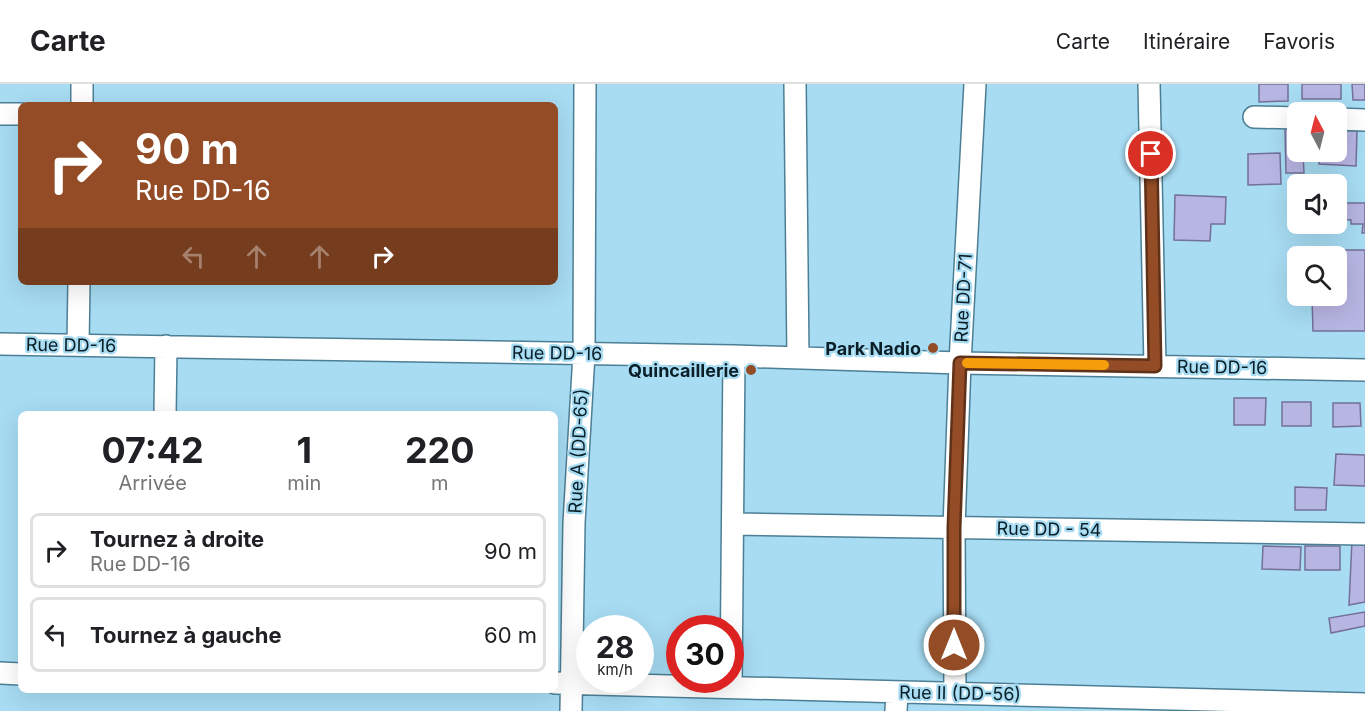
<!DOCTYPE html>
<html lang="fr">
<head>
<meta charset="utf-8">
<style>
	body { margin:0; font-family:Inter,sans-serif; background:#f6f6f6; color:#202124; height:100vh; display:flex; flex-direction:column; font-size:22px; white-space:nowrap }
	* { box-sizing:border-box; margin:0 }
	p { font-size:20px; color:#757577 }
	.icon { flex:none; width:33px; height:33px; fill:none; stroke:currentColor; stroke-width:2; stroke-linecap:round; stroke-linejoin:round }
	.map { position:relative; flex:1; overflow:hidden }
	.panel { position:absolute; left:18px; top:327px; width:540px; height:282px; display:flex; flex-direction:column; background:#fff; border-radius:9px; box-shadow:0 6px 24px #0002 }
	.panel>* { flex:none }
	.guide { position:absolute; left:18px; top:18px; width:540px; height:183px; border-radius:9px; box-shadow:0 6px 24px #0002; background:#934c26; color:#fff; overflow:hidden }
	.needle { width:39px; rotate:353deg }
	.fabs { position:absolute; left:1287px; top:18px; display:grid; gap:12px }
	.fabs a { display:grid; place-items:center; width:60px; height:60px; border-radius:9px; background:#fff; box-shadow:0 6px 24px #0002; font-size:30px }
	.speed { position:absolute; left:576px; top:531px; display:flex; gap:12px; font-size:30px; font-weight:700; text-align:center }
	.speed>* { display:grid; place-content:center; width:78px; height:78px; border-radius:50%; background:#fff; box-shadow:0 6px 24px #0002; line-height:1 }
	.speed small { font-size:15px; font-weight:400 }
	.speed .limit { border:9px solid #d22; background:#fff; color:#111 }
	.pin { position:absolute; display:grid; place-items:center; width:51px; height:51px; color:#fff; margin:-26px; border:3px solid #fff; border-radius:50%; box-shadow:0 2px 6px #0007 }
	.me { position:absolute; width:66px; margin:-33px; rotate:0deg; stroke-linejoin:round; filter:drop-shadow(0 0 4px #0008) }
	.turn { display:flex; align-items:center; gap:21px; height:126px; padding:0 18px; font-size:27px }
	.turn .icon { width:78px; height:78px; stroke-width:2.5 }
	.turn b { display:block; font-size:42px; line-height:51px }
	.lanes { display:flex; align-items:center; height:57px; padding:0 18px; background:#0003; justify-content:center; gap:30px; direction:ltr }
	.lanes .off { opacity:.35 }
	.eta { display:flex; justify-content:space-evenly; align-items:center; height:102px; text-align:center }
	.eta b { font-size:36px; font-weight:700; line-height:42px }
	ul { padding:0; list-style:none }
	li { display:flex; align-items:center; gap:18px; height:75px; margin:0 12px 9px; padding:0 6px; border:3px solid #e0e0e0; border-radius:9px }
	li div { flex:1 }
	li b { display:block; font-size:22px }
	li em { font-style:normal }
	header { display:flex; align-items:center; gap:36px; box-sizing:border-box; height:84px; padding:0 30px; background:#fff; border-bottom:2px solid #e0e0e0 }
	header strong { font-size:28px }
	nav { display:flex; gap:33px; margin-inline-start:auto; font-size:21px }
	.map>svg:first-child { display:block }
</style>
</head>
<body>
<header>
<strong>Carte</strong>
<nav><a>Carte</a><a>Itinéraire</a><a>Favoris</a></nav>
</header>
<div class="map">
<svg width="1365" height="627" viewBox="0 0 1365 627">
	<rect width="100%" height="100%" fill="#a7dcf3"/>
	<path fill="#b7b5e2" stroke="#737099" stroke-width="1.5" d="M1259,0H1288V17L1259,18Z
		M1302,0H1341V15H1302Z
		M1352,0H1365V16H1353Z
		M1285,45H1298V68H1303L1304,89H1286Z
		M1336,46L1357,47L1356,82L1319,80L1320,68H1336Z
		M1280,69L1281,100L1248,101V70Z
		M1175,111L1226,113L1225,140H1211L1210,157L1174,156Z
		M1336,119H1365V149H1362L1363,140H1351V136L1336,135Z
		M1312,166H1365V247H1313L1312,212H1336V172H1312Z
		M1234,314H1266L1265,341H1234Z
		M1282,318H1311V342H1282Z
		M1333,319H1360L1361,342L1333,343Z
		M1336,370L1365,371V402L1334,401Z
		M1295,403L1327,404L1326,426H1295Z
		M1352,456L1365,458V518L1349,521Z
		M1263,462L1301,463L1300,486L1262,485Z
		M1305,462H1340V486H1305Z
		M1365,528V542L1331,549L1329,534Z"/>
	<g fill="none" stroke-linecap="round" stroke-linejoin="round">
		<g stroke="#4d7f94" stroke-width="24">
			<path id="street" d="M795,0L798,274
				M1149,0L1155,282
				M82,21V0
				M0,30H21
				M1254,33L1298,34
				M1336,35L1365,36
				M0,260L734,272L960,279L1365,286
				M78,261L79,198
				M165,330L166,262
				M733,440L1365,450
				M0,589L21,590
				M555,599L1365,620
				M731,603L734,272
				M955,608L954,444L960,279L975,0
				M571,627L574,439L584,270L585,0
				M896,627L897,608"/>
		</g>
		<use href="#street" stroke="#fff" stroke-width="21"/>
	</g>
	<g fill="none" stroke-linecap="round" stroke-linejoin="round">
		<g stroke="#603119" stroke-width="15">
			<path id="route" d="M954,561V444L960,279L1155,282L1151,70"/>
		</g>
		<use href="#route" stroke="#934c26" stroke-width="10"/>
		<path stroke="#f59e0b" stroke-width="10" d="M967,279L1104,281"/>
	</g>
	<g fill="#934c26" stroke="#a7dcf3" stroke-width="2">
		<circle cx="933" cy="264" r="6"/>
		<circle cx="751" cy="286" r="6"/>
	</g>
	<g text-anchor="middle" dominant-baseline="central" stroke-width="4.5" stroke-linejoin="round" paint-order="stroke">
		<g font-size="18" fill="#0a1f27" stroke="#a7dcf3">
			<text transform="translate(963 214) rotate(-87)">Rue DD-71</text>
			<text transform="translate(71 261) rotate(1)">Rue DD-16</text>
			<text transform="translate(557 269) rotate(1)">Rue DD-16</text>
			<text transform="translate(1222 283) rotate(1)">Rue DD-16</text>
			<text transform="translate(578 367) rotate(-87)">Rue A (DD-65)</text>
			<text transform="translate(1049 445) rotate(1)">Rue DD - 54</text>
			<text transform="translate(960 609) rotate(1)">Rue II (DD-56)</text>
		</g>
		<g font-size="18" font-weight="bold" fill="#0a1f27" stroke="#a7dcf3" text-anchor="end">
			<text x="921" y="264">Park Nadio</text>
			<text x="739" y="286">Quincaillerie</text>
		</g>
	</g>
</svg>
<div class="fabs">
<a><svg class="needle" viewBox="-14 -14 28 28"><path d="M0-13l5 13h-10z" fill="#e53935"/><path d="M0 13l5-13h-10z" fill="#757577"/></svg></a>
<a><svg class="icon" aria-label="sound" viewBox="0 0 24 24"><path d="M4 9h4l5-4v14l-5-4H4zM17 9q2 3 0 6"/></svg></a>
<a><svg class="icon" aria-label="search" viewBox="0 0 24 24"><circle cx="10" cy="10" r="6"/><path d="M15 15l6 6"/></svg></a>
</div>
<div class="speed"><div>28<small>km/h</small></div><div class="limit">30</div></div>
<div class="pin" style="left:1151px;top:70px;background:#d93025"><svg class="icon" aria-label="arrive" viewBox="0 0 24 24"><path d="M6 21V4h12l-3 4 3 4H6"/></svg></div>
<svg class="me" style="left:954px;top:561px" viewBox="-20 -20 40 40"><circle r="17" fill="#934c26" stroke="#fff" stroke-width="3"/><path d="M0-11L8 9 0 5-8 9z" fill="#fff"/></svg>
<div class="guide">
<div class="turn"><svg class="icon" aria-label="right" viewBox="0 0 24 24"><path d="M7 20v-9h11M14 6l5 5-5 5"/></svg><div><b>90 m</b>Rue DD-16</div></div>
<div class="lanes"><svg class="icon off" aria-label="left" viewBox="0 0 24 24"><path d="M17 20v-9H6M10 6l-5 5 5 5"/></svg><svg class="icon off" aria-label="ahead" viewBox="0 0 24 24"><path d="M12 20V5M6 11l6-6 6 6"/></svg><svg class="icon off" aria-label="ahead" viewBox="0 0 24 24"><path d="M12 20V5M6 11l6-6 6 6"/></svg><svg class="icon" aria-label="right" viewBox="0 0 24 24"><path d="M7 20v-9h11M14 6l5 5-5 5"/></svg></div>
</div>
<section class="panel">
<div class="eta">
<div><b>07:42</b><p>Arrivée</p></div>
<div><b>1</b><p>min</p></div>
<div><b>220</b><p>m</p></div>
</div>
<ul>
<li><svg class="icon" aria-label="right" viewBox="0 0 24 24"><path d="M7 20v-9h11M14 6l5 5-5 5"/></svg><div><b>Tournez à droite</b><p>Rue DD-16</p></div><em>90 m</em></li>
<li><svg class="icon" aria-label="left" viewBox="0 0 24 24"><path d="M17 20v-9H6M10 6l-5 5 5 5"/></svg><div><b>Tournez à gauche</b></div><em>60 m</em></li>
</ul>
</section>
</div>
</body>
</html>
